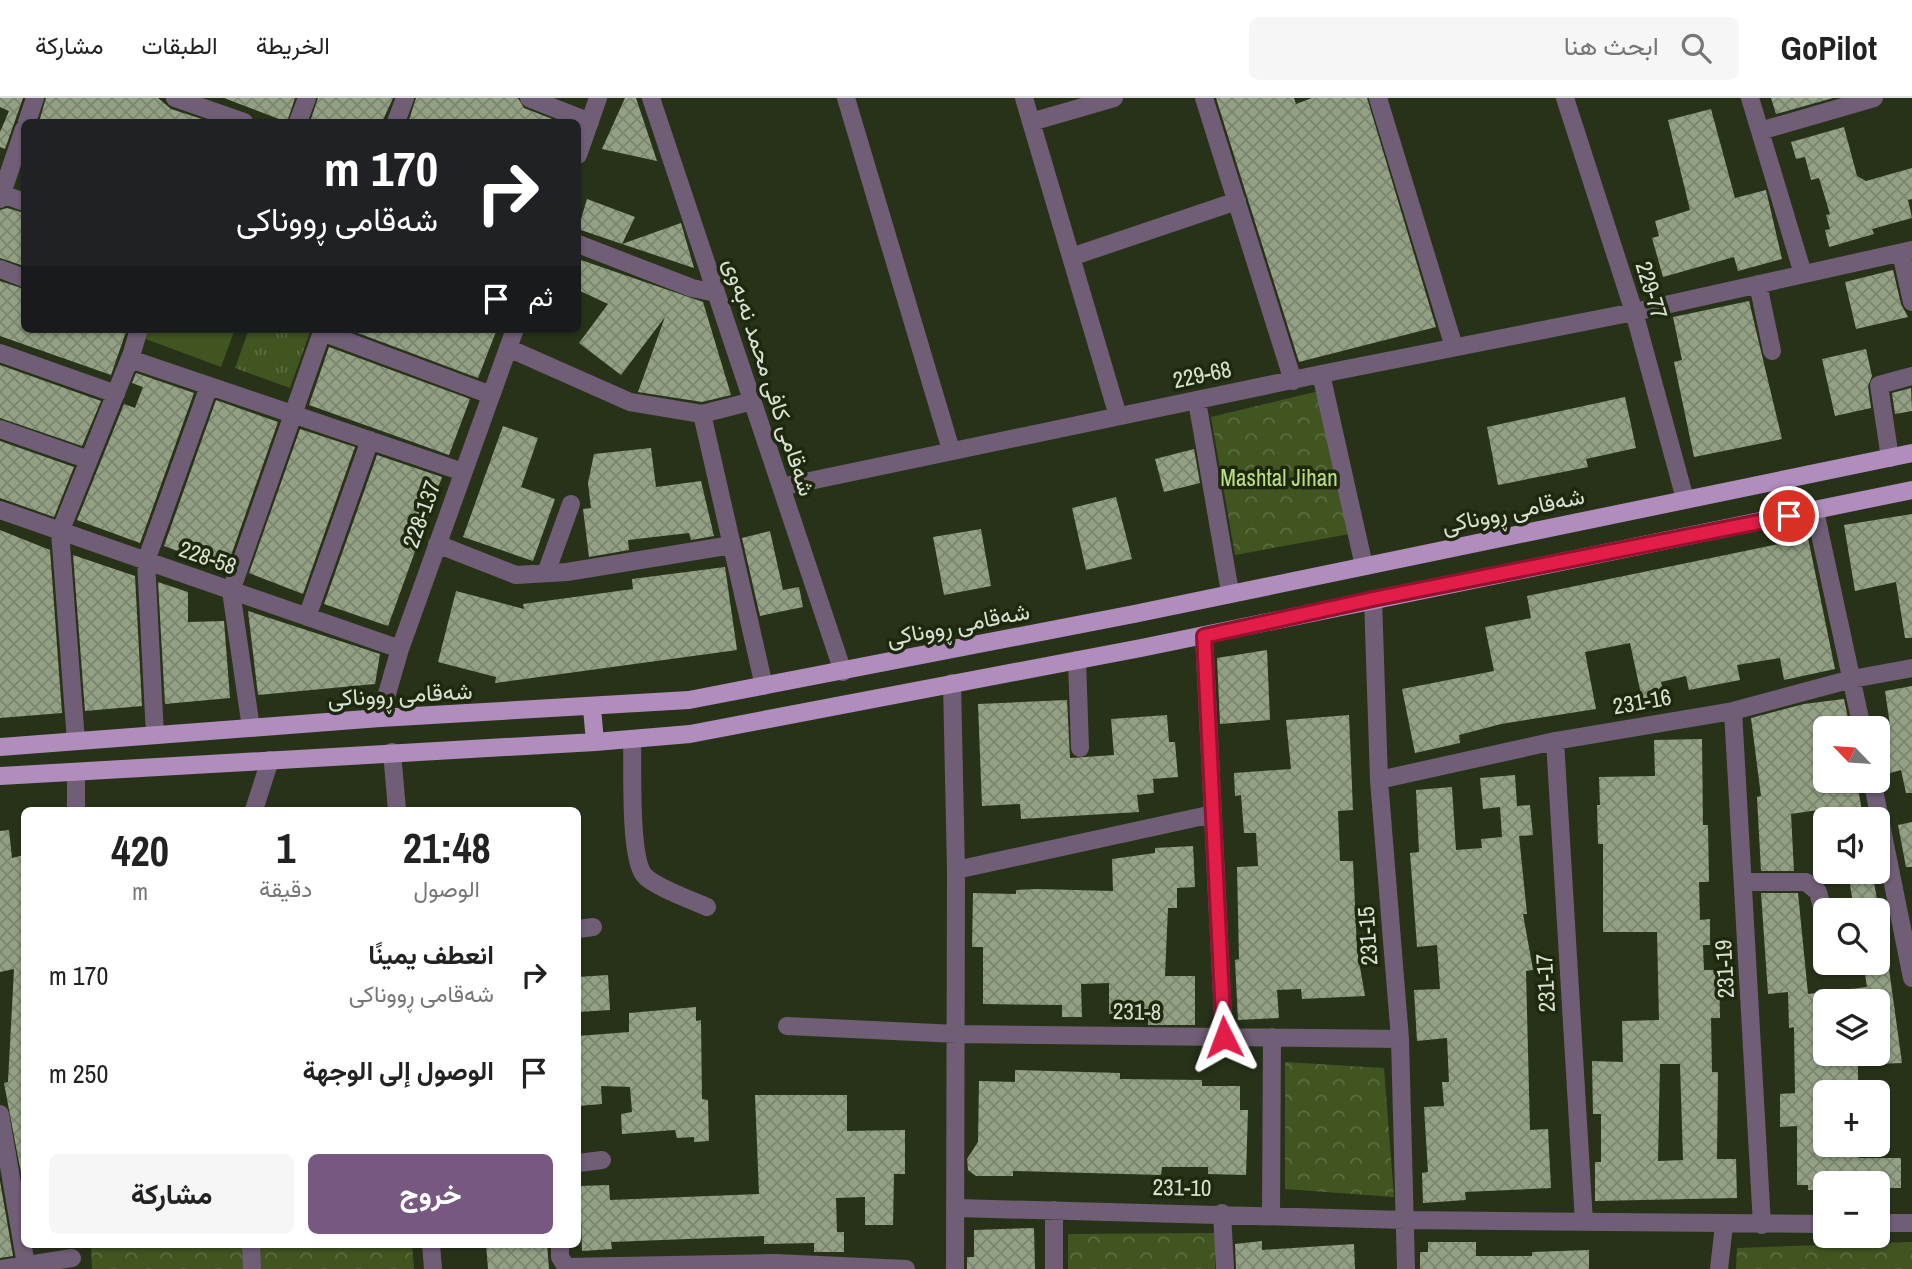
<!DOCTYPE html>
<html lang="ar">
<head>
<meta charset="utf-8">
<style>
	body { margin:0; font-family:"Archivo Narrow",Vazirmatn,sans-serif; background:#f6f6f6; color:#222; direction:rtl; height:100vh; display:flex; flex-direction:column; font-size:26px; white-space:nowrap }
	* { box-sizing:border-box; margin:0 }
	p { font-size:23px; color:#767676 }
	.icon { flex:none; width:38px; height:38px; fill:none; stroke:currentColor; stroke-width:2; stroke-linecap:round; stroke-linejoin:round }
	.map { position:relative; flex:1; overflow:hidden; direction:ltr }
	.drawer { position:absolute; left:21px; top:709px; width:560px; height:441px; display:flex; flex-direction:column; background:#fff; border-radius:10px; box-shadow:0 2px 5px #0004; direction:rtl }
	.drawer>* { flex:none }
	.banner { position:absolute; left:21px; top:21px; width:560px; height:214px; border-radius:10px; box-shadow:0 2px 5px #0004; direction:rtl; background:#202124; color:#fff; overflow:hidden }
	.needle { width:46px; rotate:295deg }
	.controls { position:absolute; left:1813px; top:618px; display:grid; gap:14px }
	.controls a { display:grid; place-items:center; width:77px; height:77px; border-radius:10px; background:#fff; box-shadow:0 2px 5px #0004; font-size:35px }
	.pin { position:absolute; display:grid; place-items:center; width:60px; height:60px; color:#fff; margin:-30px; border:4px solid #fff; border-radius:50%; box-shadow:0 2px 7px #0007 }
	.me { position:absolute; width:77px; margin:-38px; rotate:357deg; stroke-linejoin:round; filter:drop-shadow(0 0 5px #0008) }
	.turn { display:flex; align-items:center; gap:24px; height:147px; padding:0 28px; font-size:32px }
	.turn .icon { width:91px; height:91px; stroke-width:2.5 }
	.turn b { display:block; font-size:49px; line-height:60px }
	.then { display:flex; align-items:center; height:66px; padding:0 28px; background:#0003; gap:14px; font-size:26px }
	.eta { display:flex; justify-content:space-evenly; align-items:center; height:119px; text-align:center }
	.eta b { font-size:42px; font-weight:700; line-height:49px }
	.action { display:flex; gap:14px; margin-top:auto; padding:14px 28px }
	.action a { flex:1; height:80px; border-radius:10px; background:#765880; color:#fff; font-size:28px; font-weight:700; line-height:80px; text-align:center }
	.action a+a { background:#f6f6f6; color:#222 }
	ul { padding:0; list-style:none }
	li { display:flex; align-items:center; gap:21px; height:98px; padding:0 28px }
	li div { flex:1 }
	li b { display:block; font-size:26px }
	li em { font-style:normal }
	header { display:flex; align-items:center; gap:42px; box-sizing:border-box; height:98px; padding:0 35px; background:#fff; border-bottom:2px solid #e0e0e0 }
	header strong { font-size:33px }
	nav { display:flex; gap:38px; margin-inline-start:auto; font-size:24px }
	.search { width:490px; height:63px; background:#f6f6f6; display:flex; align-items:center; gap:18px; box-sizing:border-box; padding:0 24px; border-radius:10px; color:#767676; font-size:26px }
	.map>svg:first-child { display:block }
</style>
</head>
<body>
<header>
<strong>GoPilot</strong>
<div class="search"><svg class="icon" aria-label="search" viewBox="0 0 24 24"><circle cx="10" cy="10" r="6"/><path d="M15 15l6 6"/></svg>ابحث هنا</div>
<nav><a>الخريطة</a><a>الطبقات</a><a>مشاركة</a></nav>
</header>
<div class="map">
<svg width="1912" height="1171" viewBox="0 0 1912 1171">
	<defs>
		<pattern id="grass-tufts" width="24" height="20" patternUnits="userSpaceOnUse" patternTransform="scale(1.75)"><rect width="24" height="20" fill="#415520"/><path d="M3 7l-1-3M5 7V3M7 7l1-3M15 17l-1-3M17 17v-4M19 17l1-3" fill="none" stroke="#5c6d3f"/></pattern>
		<pattern id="park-crowns" width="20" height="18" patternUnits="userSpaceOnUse" patternTransform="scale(1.75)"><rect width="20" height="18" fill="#415520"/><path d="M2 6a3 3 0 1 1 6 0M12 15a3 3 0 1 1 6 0" fill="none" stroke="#5c6d3f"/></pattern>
		<pattern id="building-cross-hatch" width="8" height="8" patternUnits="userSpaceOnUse" patternTransform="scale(1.75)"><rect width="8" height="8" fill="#93a083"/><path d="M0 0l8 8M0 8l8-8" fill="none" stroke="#7a846f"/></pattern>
	</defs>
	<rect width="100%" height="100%" fill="#283219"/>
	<path fill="url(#grass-tufts)" d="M249,231H311L290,290L235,270Z"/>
	<path fill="url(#park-crowns)" d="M1319,293L1350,436L1235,457L1211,319Z
		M1285,964L1384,970L1394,1099L1285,1091Z
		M1215,1135V1171H1068V1136Z
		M1912,1144V1171H1736L1737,1150Z
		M91,1146H412L414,1171H92Z"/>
	<path fill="#415520" d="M146,231H235L221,269L143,240Z"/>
	<path fill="url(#building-cross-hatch)" fill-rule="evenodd" d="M0,0H23L5,51L0,49V34L9,13L0,9Z
		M46,0H158L171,11L211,24H39Z
		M224,0H295L287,24Z
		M318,0H393L382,24H310Z
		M416,0H518L524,10L560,24H416L409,22Z
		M625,0H636L657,63L602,51Z
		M1216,0H1294L1296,6L1312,0H1367L1436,229L1299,264Z
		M1771,0H1833L1776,16Z
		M1711,11L1735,100L1766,92L1782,161L1738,173L1734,159L1663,179L1652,140L1659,138L1655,123L1690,112L1668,22Z
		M1844,29L1857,78L1866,83L1912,70V101L1908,102L1912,120L1872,131L1874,136L1829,149L1825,132L1830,131L1826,117L1830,116L1819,80L1811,82L1805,59L1796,61L1791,44Z
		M587,101L635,119L622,146L578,131Z
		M7,110L24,115V168L0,160V112Z
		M681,125L694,170L622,146Z
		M578,161L703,204L731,297L702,304L638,294L665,219L621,277L579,245L608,206L578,192Z
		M1893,172L1901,206L1908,219L1856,231L1845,184Z
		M0,183L24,191V231H127L111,277L0,238Z
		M1749,203L1782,341L1694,359L1674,264L1682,262L1673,219Z
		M347,231H497L478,280Z
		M329,249L470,301L449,357L309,307Z
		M1866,251L1872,278L1868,288L1871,310L1835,318L1822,261Z
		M0,267L101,303L82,348L0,320Z
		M136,275L194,295L140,445L77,422L124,306L135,310L143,289L132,285Z
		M1911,290L1912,313L1895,316L1892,295Z
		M1625,299L1636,350L1586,361L1588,369L1498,387L1487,329Z
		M216,302L278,324L228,466H224V470L164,448Z
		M503,328L538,340L521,389L555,401L533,463L463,439Z
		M300,331L355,349L303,496L249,475Z
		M0,343L74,369L54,419L0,400Z
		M651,350L656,389L701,383L714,438L691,442L689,435L628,442L629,452L589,459L583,411L591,410L588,385L594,356Z
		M1194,351L1200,385L1164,394L1155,361Z
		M377,357L442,379L388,528L324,506Z
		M1116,399L1132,461L1086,472L1072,410Z
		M1912,416V540H1905L1896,484L1855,493L1844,427Z
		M981,431L991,488L944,497L933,439Z
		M0,432L50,452L62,615L0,620Z
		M770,433L783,492L799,489L803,509L760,518L742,440Z
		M1808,440L1835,571L1784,582L1780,560L1737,567L1740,582L1689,592L1686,578L1661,584L1664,597L1642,601L1630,545L1585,554L1596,611L1501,626L1459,637L1460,645L1415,655L1402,591L1494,573L1485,529L1531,520L1527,498Z
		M73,457L135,478L142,608L85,613Z
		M725,469L737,552L495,585L496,579L438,564L456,493L524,511L523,506L633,491L632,481Z
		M158,484L188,494V524L224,523L230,600L165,606Z
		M248,513L380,556L375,586L258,597Z
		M1267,552L1270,622L1220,626L1217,560Z
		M1912,588V695H1906L1901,672L1887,676L1879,629L1890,627L1885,593Z
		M1844,601L1850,630H1825V682H1857L1863,721H1840L1838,709L1791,716L1794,773H1761L1757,699L1761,698L1751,620L1804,606Z
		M1067,602L1070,660L1114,657L1111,621L1167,617L1169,644H1175L1178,679L1153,681L1154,695L1137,697L1139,714L1021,721L1020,706L982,708L978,606Z
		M1349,617L1353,712L1338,713L1340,763H1353L1357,852L1365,898L1302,901L1301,891L1277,892L1279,920L1238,922L1235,862L1239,861L1237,769L1258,768L1256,735H1244L1241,697L1235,698L1234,675L1291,671L1286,622Z
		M1702,641L1703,727H1708L1709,784H1699L1700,822L1710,821V847H1703L1704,872H1719L1720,920H1711L1712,974H1718L1717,1061H1736L1737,1100L1595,1103V1064H1601V1016H1593L1592,963L1623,964L1622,923L1659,922L1657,834H1603V746H1598L1597,707H1600L1599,679L1655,678L1654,642ZM1660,966H1680L1683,1062L1658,1063Z
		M1515,677L1517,708L1530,707L1533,737L1519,738L1527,816H1523L1533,872L1526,873L1530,1032L1548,1031L1551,1090L1465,1094L1466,1102L1423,1105L1422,1075L1428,1074L1424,1009L1444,1008L1442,984H1449L1447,940L1417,943L1414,892L1440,891L1437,847L1417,849L1410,755L1419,754L1416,692L1452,689L1456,752L1482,750L1481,741L1502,739L1500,709L1483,711L1480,680Z
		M1912,724V769H1906L1898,727Z
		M9,732L12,760L24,757V868L22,869H24V1091L4,985L8,984L14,871L0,874V733Z
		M1193,748L1195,789L1177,790V810H1168L1165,878H1195V927H1148V915L1109,916V885L1081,886L1082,919H1062V907L983,906V849H972L973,795L1016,796V792L1037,791L1113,793L1112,761L1155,755V750Z
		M1848,774H1872L1879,812H1854Z
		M1761,795H1798L1808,896L1867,889L1863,864H1888L1902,965L1878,966V903H1825V956H1858V994H1825V1046H1859V1060H1901V1090H1878V1085H1825V1092H1808V1087H1797V1028L1780,1029V996L1795,995L1794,929L1789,930L1788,894L1768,896Z
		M608,877L610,912L578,914V879Z
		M696,909V923L701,922L702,1001L708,1002L709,1043L694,1044V1039L677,1040L675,1032L622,1036L621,1016L632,1014L630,989L601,988L602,1006L578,1008V938L629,934V915Z
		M1015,972L1120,975V981L1202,982V988H1240V1012H1248L1246,1077L1208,1076V1069H1162L1161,1077L1013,1073V1078H976L968,1072L967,1061L978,1044L979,983L1015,984Z
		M755,997H847V1033L905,1032V1076H894L893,1127H865V1099L836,1100L837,1134H844V1154H814V1145L764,1146V1138L611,1144L612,1151L582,1153L580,1088L609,1087L610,1102L759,1096Z
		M0,1083L13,1158L0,1160Z
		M1034,1130L1035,1171H967V1159H974V1132Z
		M1262,1143V1152L1354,1146L1355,1171H1236L1235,1146Z
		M1428,1144H1476V1158H1532V1154L1589,1152V1171H1420V1154H1428Z
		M486,1146H547L549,1171H488Z"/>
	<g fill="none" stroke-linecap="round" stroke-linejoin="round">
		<path stroke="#705e76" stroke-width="18" d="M175,0L244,24
			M529,0L590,24
			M651,0L843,574
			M846,0L951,352
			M1024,0L1118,318
			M1204,0L1293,283
			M1378,0L1454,249
			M1565,0L1634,214L1685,401
			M1750,0L1803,176
			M27,24L35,0
			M298,24L307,0
			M396,24L405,0
			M1031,24L1114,0
			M1760,33L1874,0
			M578,57L598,0
			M2,96L24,104
			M0,101L24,31
			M578,146L692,190L716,195
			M1901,155L1912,204
			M1071,159L1237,103
			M0,171L24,180
			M1758,186L1772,253
			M322,234L491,297
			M508,250L630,304L702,316L753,303
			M0,255L116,296
			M130,261L463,374
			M1321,276L1364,468
			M1197,303L1230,494
			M702,316L764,588
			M0,331L89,362
			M1890,360L1879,287L1912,278
			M781,389L1321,276L1634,214L1912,152
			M0,412L400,551
			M1815,413L1862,630
			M437,446L516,477L567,474L732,447
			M546,475L571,406
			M1373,501L1379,682L1400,941L1406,1171
			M307,519L370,342
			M1204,538L1224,939
			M1077,562L1080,650
			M952,585L956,772L955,1171
			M1733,613L1762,1127
			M380,620L400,551L515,231
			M251,630L231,493L323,231
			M155,637L146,463L209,288
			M632,641C633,667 629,759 644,777C654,789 692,802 707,809
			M76,643L60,434L132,255L139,231
			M1555,643L1584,1124
			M392,654L397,712
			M1379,682L1555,643L1733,613L1852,581L1912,570
			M1872,682L1912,880
			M76,712V674
			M254,712L270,662
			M956,772L1213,716
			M1745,784H1806L1818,794L1825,820
			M578,831L593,829
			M787,928L957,936L1400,941
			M0,1016L26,1167
			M578,1065L602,1062
			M957,1110L1406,1122L1825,1126
			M1054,1112V1171
			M1222,1115L1225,1171
			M1271,1116L1272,939
			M1878,1125H1912
			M251,1146L252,1171
			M431,1146L433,1171
			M560,1146V1159L566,1169L776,1165L906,1171
			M2,1171L72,1160
			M1719,1171L1724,1127"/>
		<path stroke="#b18dbe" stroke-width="18" d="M592,610L595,644
			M0,649L380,620L689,602L1134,516L1912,355
			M0,678L595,644L690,636L1141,550L1912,392"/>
	</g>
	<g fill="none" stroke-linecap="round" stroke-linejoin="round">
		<g stroke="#92132f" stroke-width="18">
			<path id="route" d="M1224,939L1204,538L1373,501L1789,418"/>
		</g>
		<use href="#route" stroke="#e11d48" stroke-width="12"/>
	</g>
	<g text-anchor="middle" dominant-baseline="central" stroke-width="7" stroke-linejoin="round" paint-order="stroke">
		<g font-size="23" fill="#d9e0d1" stroke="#1e280f">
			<text transform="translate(1652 192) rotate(73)">229-77</text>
			<text transform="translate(1202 276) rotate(-12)">229-68</text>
			<text transform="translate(770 279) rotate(72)">شەقامی کافی محمد نەبەوی</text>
			<text transform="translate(1513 412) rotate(-12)">شەقامی ڕووناکی</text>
			<text transform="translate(421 416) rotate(-70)">228-137</text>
			<text transform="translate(208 459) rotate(19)">228-58</text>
			<text transform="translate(958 526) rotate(-11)">شەقامی ڕووناکی</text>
			<text transform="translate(400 596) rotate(-3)">شەقامی ڕووناکی</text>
			<text transform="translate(1642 603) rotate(-10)">231-16</text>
			<text transform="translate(1367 838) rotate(-94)">231-15</text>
			<text transform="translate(1724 871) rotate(-93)">231-19</text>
			<text transform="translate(1545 885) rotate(-93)">231-17</text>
			<text transform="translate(1137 913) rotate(1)">231-8</text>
			<text transform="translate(1182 1089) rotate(1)">231-10</text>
		</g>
		<g font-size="23" fill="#bbe083" stroke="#1e280f">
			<text x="1279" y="379">Mashtal Jihan</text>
		</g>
	</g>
</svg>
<div class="controls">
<a><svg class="needle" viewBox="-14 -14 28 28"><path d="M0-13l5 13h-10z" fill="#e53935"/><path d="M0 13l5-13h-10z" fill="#767676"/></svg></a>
<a><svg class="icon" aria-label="sound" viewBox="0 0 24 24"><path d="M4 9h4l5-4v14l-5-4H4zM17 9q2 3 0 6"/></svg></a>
<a><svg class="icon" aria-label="search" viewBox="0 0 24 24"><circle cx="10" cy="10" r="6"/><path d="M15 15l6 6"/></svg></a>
<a><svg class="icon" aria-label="layers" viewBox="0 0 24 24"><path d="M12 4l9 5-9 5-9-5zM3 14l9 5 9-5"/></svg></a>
<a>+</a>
<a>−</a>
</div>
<div class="pin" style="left:1789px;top:418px;background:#d93025"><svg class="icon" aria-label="arrive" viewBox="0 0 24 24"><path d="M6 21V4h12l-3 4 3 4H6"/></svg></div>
<svg class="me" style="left:1224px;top:939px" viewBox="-20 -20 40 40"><path d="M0-17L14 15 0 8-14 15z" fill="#e11d48" stroke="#fff" stroke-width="4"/></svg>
<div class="banner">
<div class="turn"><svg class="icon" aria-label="right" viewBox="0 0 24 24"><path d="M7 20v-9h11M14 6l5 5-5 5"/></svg><div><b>170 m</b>شەقامی ڕووناکی</div></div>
<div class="then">ثم<svg class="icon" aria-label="arrive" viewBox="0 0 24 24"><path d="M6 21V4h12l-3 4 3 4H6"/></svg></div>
</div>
<section class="drawer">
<div class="eta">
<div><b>21:48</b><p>الوصول</p></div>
<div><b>1</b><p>دقيقة</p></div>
<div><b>420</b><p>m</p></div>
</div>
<ul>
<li><svg class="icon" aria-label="right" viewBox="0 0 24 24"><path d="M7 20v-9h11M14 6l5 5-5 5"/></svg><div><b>انعطف يمينًا</b><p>شەقامی ڕووناکی</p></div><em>170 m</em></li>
<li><svg class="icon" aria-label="arrive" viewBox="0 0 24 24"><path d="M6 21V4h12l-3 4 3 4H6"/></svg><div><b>الوصول إلى الوجهة</b></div><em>250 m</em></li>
</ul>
<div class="action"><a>خروج</a><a>مشاركة</a></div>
</section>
</div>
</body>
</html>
